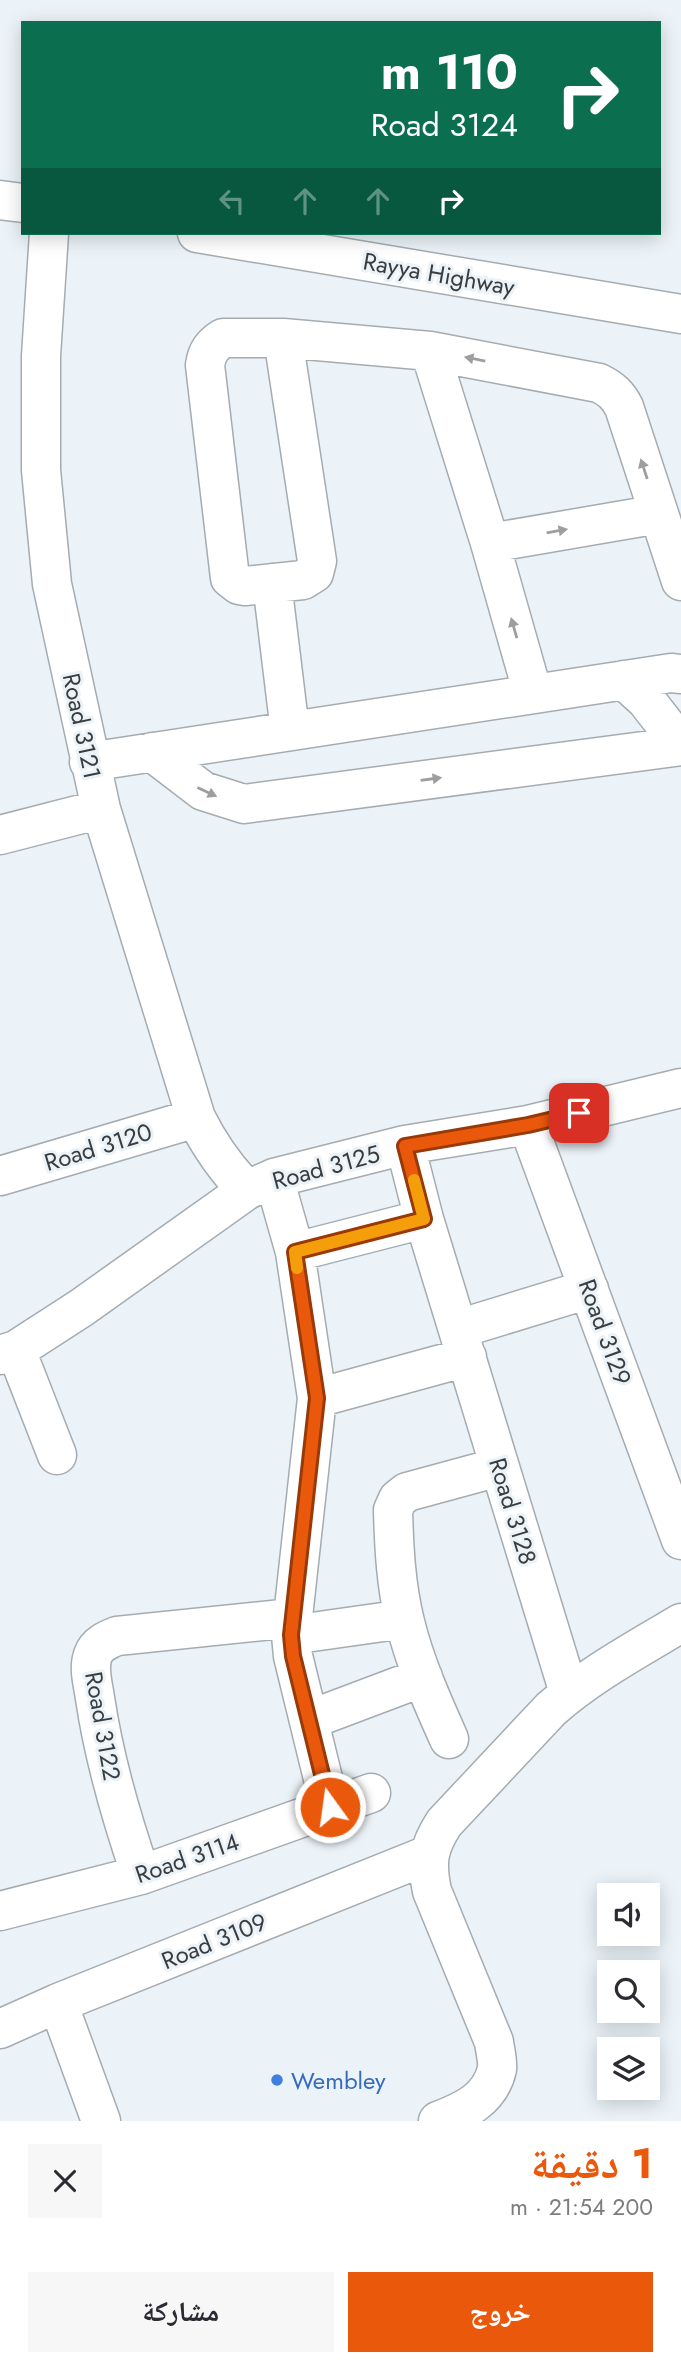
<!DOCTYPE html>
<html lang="ar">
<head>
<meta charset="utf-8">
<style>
	body { margin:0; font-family:Jost,"Noto Naskh Arabic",sans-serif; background:#f7f7f7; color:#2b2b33; direction:rtl; height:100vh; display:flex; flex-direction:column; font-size:26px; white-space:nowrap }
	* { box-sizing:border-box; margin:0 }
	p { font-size:23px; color:#7c7c81 }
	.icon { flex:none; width:38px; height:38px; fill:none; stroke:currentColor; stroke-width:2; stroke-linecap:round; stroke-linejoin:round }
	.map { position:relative; height:2121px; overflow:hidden; direction:ltr }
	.drawer { display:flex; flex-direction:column; background:#fff; flex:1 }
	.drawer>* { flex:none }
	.top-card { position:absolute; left:21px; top:21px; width:640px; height:214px; border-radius:0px; box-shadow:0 4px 18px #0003; direction:rtl; background:#0b6e4f; color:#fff; overflow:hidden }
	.controls { position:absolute; left:597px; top:1883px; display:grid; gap:14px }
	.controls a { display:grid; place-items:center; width:63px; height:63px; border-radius:0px; background:#fff; box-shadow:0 4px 18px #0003; font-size:35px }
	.pin { position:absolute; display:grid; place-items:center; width:60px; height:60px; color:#fff; margin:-30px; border-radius:14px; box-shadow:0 4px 10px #0006 }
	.me { position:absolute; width:77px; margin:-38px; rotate:346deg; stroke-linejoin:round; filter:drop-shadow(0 0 5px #0008) }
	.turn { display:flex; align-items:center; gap:24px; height:147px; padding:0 28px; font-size:32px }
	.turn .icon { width:91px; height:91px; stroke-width:2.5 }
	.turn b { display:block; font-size:49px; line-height:60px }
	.lanes { display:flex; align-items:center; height:66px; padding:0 28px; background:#0003; justify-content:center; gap:35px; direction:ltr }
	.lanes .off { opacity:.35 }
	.round { display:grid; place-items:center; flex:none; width:74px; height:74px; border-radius:0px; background:#f7f7f7 }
	.head { display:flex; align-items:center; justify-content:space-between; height:119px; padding:0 28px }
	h1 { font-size:42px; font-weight:700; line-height:52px; color:#ea580c }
	.cta { display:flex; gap:14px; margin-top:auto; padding:14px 28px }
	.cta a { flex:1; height:80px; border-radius:0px; background:#ea580c; color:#fff; font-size:28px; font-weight:700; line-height:80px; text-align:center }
	.cta a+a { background:#f7f7f7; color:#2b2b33 }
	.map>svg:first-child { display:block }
</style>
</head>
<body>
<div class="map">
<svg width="681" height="2121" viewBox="0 0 681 2121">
	<rect width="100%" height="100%" fill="#ebf3f8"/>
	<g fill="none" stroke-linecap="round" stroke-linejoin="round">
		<g stroke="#a5acb1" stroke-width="41">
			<path id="minor" d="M49,233L41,356V470L52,584L101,809L196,1118C210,1146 225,1168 247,1190
				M223,338H283L317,561L314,573L303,580L245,586L239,585L230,578L205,365C207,352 212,345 223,338Z
				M283,338L430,351L599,383C611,389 618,395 624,407L681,581
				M430,351L490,543L533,694
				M490,543L659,514
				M272,583L290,731
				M624,680L646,700L681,745
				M152,752L203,791L244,804L681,746
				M89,762L671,673L681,674
				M0,835L101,809
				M528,1125L681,1540
				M405,1145L424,1219L569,1693
				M0,1176L196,1118
				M274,1178L295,1252L317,1398L291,1635L293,1656L330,1807
				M295,1252L424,1219
				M458,1329L589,1289
				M16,1350L57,1455
				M0,1355L16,1350L81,1308L247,1190L274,1178L405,1145L528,1125L681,1088
				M317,1398L467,1357
				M291,1635L404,1619
				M309,1720L423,1677
				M449,1739C432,1701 415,1663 405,1622C396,1586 394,1548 393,1510L398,1499L407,1492L499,1467
				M141,1875C121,1817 104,1759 95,1698C93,1684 88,1668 93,1655C97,1644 107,1640 117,1636L292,1618
				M0,1911L141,1875L371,1793
				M58,2003L101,2121
				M0,2029L58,2003L428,1855
				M438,2121C464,2111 490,2100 497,2069C498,2061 495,2050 494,2042L432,1891C426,1862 428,1848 444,1823L551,1709C591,1674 636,1650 681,1623"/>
		</g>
		<g stroke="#a5acb1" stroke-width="41">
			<path id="major" d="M0,200L23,203
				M197,233L681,314"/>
		</g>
		<use href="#minor" stroke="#fff" stroke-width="38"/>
		<use href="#major" stroke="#fff" stroke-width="38"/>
	</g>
	<defs><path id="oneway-solid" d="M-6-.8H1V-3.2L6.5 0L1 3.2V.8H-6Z" transform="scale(1.75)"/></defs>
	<g fill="#9c9e9f">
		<use href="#oneway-solid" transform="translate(475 359) rotate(-169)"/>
		<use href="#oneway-solid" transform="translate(644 469) rotate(-108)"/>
		<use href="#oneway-solid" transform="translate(557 531) rotate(-10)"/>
		<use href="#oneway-solid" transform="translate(514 628) rotate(-106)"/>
		<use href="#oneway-solid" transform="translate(431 779) rotate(-8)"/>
		<use href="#oneway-solid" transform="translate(207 792) rotate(25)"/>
	</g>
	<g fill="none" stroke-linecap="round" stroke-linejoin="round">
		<g stroke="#983908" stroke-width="18">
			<path id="route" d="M330,1807L293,1656L291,1635L317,1398L295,1252L424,1219L405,1146L528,1125L579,1113"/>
		</g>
		<use href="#route" stroke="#ea580c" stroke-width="12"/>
		<path stroke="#f59e0b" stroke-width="12" d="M297,1268L295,1252L424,1219L414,1180"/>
	</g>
	<circle fill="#3f7fe0" stroke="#ebf3f8" stroke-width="2.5" cx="277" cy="2080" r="7"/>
	<g text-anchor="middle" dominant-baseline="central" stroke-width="6" stroke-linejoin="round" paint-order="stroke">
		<g font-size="24" fill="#3a3d3f" stroke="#ebf3f8">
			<text transform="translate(439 274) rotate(10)">Rayya Highway</text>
			<text transform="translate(82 726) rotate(78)">Road 3121</text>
			<text transform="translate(98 1147) rotate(-17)">Road 3120</text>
			<text transform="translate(326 1167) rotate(-15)">Road 3125</text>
			<text transform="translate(605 1332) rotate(70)">Road 3129</text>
			<text transform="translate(513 1511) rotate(73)">Road 3128</text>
			<text transform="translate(103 1726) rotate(80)">Road 3122</text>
			<text transform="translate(187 1858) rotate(-19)">Road 3114</text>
			<text transform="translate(214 1941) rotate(-22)">Road 3109</text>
		</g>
		<g font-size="24" fill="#366cbe" stroke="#ebf3f8" text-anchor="start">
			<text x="291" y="2080">Wembley</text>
		</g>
	</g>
</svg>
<div class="controls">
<a><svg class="icon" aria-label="sound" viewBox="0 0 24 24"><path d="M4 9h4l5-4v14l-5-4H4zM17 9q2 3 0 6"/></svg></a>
<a><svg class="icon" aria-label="search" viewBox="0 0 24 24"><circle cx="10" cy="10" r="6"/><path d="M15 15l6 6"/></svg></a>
<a><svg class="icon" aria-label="layers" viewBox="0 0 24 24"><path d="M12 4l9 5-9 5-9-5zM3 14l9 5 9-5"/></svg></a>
</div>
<div class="pin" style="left:579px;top:1113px;background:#d93025"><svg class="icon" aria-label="arrive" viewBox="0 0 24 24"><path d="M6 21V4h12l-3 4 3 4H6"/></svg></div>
<svg class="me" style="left:330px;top:1807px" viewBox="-20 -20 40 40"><circle r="17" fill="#ea580c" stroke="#fff" stroke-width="3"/><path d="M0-11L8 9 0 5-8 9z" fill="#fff"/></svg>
<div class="top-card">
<div class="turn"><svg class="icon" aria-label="right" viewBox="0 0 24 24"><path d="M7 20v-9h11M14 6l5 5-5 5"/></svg><div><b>110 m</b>Road 3124</div></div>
<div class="lanes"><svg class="icon off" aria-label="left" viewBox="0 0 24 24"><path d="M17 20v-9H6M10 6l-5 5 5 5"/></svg><svg class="icon off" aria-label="ahead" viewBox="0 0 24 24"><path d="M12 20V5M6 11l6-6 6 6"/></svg><svg class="icon off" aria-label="ahead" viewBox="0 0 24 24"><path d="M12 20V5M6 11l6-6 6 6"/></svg><svg class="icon" aria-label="right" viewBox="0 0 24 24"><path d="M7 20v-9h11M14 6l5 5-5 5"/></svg></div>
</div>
</div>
<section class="drawer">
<div class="head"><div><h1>1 دقيقة</h1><p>200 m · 21:54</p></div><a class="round"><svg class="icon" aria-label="close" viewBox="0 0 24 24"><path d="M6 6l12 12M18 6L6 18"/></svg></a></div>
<div class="cta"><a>خروج</a><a>مشاركة</a></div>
</section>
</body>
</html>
